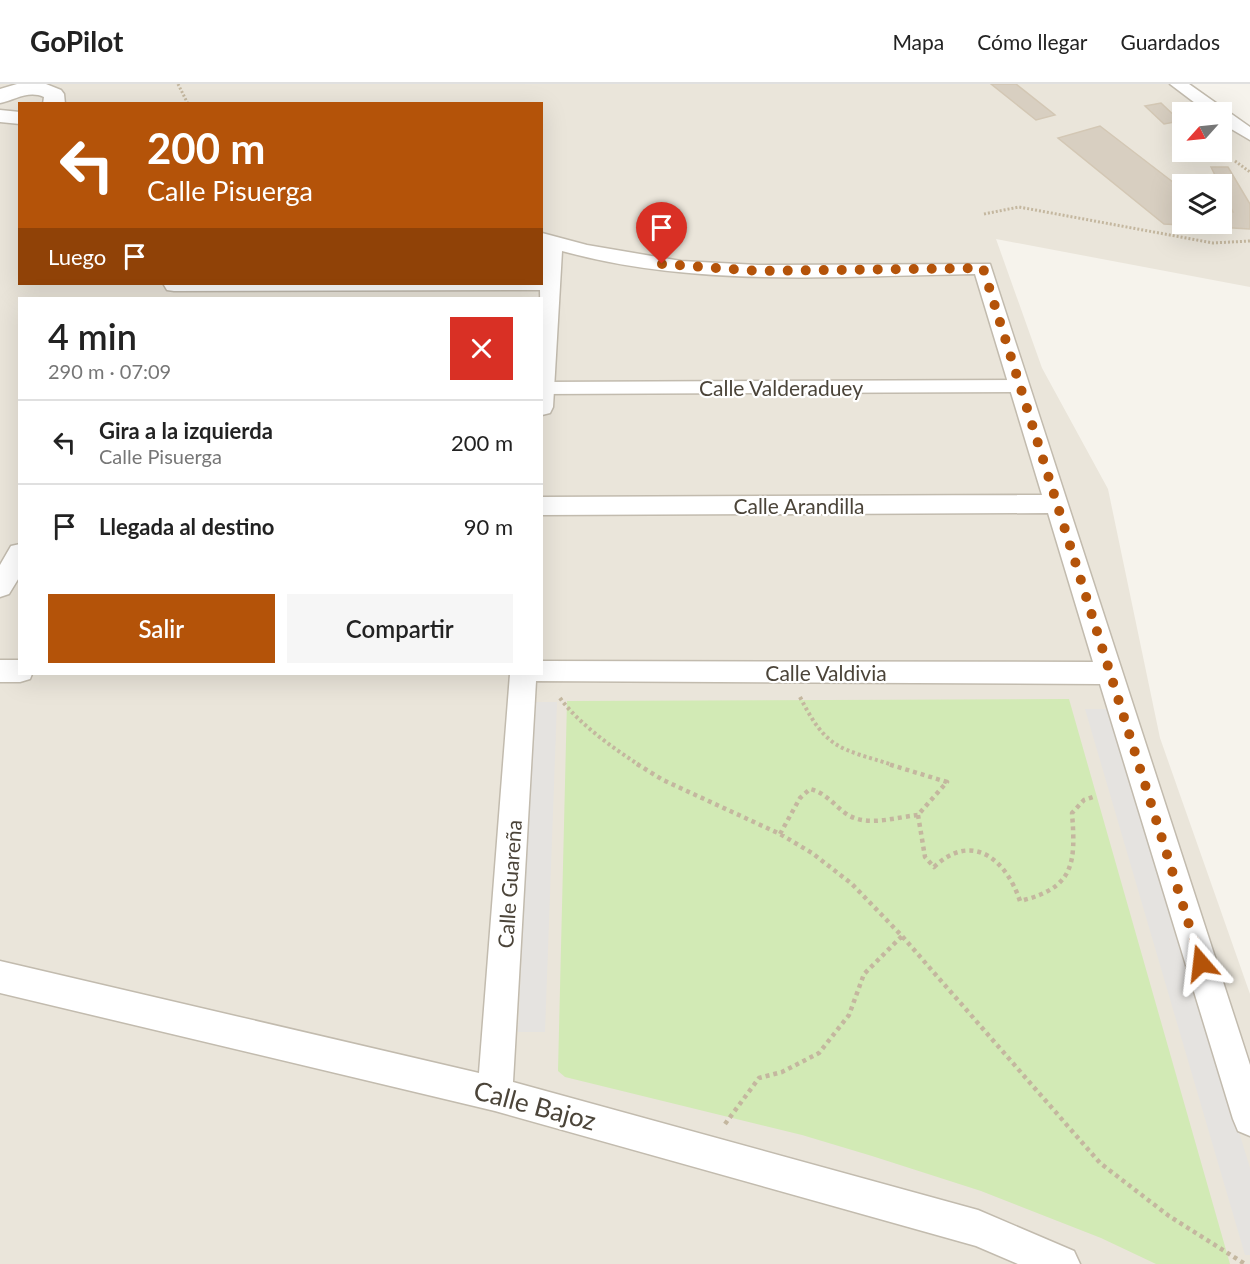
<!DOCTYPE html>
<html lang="es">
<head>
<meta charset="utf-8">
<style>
	body { margin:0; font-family:Lato,sans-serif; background:#f6f6f6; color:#222; height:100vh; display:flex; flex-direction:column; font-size:22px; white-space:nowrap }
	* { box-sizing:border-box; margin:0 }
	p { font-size:20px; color:#767676 }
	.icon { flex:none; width:33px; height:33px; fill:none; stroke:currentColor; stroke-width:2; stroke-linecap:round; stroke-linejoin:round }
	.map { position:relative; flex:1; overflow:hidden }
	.sheet { position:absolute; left:18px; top:213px; width:525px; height:378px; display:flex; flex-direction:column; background:#fff; border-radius:0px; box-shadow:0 6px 24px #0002 }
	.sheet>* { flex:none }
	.hud { position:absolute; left:18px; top:18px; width:525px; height:183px; border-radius:0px; box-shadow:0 6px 24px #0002; background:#b45309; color:#fff; overflow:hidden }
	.needle { width:39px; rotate:243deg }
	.fabs { position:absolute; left:1172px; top:18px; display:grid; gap:12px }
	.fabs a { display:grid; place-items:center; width:60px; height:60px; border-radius:0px; background:#fff; box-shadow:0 6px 24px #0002; font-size:30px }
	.pin { position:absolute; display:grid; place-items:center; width:51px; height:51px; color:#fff; margin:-62px -26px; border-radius:50% 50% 50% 0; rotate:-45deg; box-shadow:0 0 6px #0007 }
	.pin .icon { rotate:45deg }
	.me { position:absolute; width:66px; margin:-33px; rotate:343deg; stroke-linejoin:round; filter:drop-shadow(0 0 4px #0008) }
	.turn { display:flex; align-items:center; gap:21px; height:126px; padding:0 30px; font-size:27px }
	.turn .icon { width:78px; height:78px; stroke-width:2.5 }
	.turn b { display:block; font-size:42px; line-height:51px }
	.then { display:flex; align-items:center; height:57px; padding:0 30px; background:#0003; gap:12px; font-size:22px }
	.round { display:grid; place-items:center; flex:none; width:63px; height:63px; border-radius:0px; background:#f6f6f6 }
	.headline { display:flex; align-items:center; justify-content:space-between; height:102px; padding:0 30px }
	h1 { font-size:36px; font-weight:600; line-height:45px }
	.action { display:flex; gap:12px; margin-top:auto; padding:12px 30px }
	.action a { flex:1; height:69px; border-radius:0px; background:#b45309; color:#fff; font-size:24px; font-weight:600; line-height:69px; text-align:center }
	.action a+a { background:#f6f6f6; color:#222 }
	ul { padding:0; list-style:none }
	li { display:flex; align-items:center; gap:18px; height:84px; padding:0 30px; border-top:2px solid #e0e0e0 }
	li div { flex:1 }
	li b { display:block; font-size:22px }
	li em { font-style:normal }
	header { display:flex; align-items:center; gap:36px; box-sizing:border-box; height:84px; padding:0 30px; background:#fff; border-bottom:2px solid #e0e0e0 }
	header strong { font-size:28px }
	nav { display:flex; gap:33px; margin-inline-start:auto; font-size:21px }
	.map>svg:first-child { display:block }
</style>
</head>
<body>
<header>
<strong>GoPilot</strong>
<nav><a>Mapa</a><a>Cómo llegar</a><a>Guardados</a></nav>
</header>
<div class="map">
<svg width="1250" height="1180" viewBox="0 0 1250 1180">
	<rect width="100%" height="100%" fill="#f6f3ec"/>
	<path fill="#eae5da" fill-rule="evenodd" d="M0,0H1192L1250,42V203L996,155L1042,284L1108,405L1160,654L1250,910V1180H0ZM20,20H542V200H20ZM1182,28H1221V68H1182ZM1182,100H1221V140H1182ZM20,214H542V590H20Z"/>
	<path fill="#d2eab5" d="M1069,615L1230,1180H1156L1101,1154L981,1107L872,1072L802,1051L565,993L558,987L567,617Z"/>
	<path fill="#e5e3e0" d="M534,618H557L545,948H518Z
		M1085,625H1110L1250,1084V1171H1245Z"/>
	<path fill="#d8cfc1" stroke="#d3c7b4" stroke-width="1.5" d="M991,0H1016L1055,31L1036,36Z
		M1161,19L1180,37L1164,40L1145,22Z
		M1100,42L1182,105V140H1221V127L1233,128L1211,83H1228L1250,120V145L1164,140L1058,54Z"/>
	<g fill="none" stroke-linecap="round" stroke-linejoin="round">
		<g stroke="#c2bbae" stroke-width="3">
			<path id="pedestrian" d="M1020,296L1029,302L1020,308L542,310V298Z"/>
		</g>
		<g stroke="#c2bbae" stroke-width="3">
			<path id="minor" d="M1170,0H1189L1250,43V56L1221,39V28H1207Z
				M542,149L587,161L681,177L758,181L990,180L1250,981V1052L1238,1047L1233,1035L1100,600L536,597L513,998L978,1126L1074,1167L1080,1180H1018L976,1162L495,1027L0,909V877L479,989L510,590H542V577L1093,578L1048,429L542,431V413L1042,411L975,190C837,192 696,204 562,167L553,323L550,329L542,331L540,206L174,207L167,206L164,201L542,200Z
				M20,460V492L9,510L0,513V481L11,462Z
				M0,576H20V590H32L30,595L20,598H0Z"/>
		</g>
		<g stroke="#c2bbae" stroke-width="3">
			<path id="tertiary" d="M17,0H46L61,6L64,10L65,20H43L44,13C28,6 15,16 0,19V5Z
				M0,26L20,28V40L0,38Z"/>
		</g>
		<path stroke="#c4b79f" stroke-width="3" stroke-dasharray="2 2" stroke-linecap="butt" d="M178,0L188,20
			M1235,77L1250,88
			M984,130L1019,123L1213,159L1250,157"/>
		<path stroke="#c4b79f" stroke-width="4" stroke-dasharray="3 3" stroke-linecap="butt" d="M800,613C827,666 839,664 893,681
			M560,614C580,641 612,663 639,681"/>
		<path stroke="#c4b79f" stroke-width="4.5" stroke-dasharray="4 4" stroke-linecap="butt" d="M637,680L663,696L780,750L812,769L852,800L902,852L1100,1079L1169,1132L1245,1180
			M918,731L925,773L934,783C972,747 1006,775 1020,817C1074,804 1076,780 1072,729L1084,716L1096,712
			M780,750L800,714L810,705C827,709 834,722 848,731C868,743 897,733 918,731L947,698L888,680
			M725,1040L759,994L782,988L819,969L849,931L864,890L902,852"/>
		<use href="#pedestrian" fill="#fff" fill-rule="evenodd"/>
		<use href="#minor" fill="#fff" fill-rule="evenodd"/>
		<use href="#tertiary" fill="#fff" fill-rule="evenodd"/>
	</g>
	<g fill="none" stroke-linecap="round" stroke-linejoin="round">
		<path stroke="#b45309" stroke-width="10" stroke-dasharray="0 18" d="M662,180L758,187L983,184L1201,879"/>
	</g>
	<g text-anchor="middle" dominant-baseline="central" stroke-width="4.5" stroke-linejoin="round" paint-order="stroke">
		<g font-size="21" fill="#4b4439" stroke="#fff">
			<text x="781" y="303">Calle Valderaduey</text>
			<text x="799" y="421">Calle Arandilla</text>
			<text x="826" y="588">Calle Valdivia</text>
			<text transform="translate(509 800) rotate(-86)">Calle Guareña</text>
		</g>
		<g font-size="26" fill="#4b4439" stroke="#fff">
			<text transform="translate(535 1021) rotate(15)">Calle Bajoz</text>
		</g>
	</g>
</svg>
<div class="fabs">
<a><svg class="needle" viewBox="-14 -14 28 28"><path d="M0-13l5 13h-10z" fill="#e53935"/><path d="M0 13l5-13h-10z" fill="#767676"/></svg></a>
<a><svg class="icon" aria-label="layers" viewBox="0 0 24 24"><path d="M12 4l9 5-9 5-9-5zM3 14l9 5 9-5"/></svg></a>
</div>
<div class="pin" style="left:662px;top:180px;background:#d93025"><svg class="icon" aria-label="arrive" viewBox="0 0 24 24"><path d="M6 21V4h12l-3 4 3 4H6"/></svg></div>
<svg class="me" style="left:1201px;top:879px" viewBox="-20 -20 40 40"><path d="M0-17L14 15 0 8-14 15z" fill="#b45309" stroke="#fff" stroke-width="4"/></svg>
<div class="hud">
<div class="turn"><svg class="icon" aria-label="left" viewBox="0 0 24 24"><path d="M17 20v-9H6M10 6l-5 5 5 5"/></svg><div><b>200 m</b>Calle Pisuerga</div></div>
<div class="then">Luego<svg class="icon" aria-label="arrive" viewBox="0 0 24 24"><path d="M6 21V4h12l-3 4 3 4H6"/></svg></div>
</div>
<section class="sheet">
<div class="headline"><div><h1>4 min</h1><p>290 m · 07:09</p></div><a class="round" style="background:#d93025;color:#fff"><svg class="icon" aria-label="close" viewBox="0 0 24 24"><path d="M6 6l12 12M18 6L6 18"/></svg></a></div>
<ul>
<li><svg class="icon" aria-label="left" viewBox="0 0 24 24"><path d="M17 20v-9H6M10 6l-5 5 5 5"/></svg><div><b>Gira a la izquierda</b><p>Calle Pisuerga</p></div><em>200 m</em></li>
<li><svg class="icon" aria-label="arrive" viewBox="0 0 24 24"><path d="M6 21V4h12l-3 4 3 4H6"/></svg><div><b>Llegada al destino</b></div><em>90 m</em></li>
</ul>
<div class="action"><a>Salir</a><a>Compartir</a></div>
</section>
</div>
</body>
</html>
